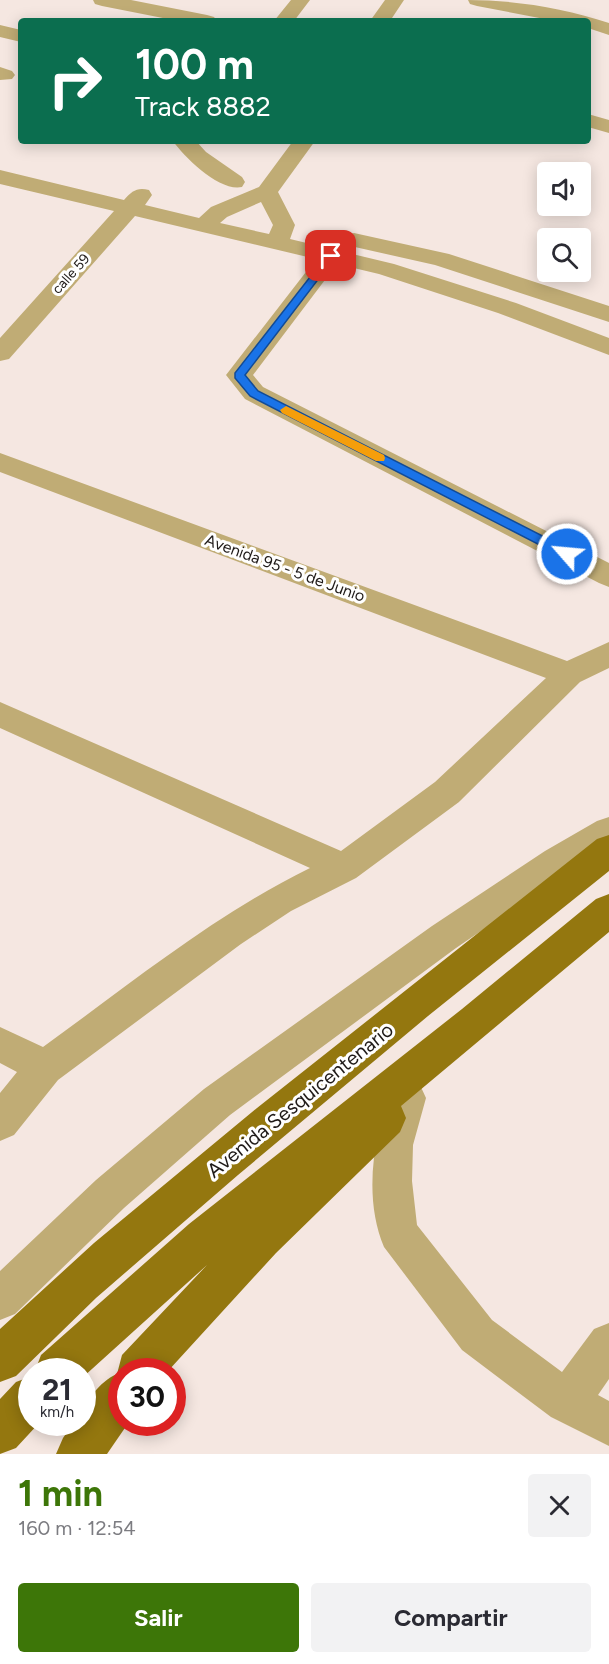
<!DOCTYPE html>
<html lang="es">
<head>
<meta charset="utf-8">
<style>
	body { margin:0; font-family:Figtree,sans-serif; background:#f2f2f3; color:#2b2b33; height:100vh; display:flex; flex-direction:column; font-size:22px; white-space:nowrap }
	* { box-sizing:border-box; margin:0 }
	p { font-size:20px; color:#7c7c81 }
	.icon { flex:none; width:33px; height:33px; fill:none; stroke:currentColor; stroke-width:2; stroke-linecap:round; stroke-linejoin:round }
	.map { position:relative; height:1454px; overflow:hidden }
	.details { display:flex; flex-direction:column; background:#fff; flex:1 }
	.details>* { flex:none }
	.hud { position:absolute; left:18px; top:18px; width:573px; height:126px; border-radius:6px; box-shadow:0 3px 15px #0003; background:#0b6e4f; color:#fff; overflow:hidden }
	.controls { position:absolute; left:537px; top:162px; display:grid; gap:12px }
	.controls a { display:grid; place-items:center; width:54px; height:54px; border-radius:6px; background:#fff; box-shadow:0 3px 15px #0003; font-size:30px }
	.speed { position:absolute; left:18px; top:1358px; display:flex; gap:12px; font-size:30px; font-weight:700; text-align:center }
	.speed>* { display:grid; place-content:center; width:78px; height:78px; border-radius:50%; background:#fff; box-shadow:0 3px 15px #0003; line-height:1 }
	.speed small { font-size:15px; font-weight:400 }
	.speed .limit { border:9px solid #d22; background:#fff; color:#111 }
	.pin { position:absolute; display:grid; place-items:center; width:51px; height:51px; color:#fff; margin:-26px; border-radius:12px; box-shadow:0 3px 9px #0006 }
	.me { position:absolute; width:66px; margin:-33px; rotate:297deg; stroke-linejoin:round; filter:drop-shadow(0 0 4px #0008) }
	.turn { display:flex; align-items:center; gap:21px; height:126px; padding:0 18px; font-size:27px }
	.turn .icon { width:78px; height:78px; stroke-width:2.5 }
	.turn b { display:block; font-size:42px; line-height:51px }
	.round { display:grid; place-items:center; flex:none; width:63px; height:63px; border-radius:6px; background:#f2f2f3 }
	.summary { display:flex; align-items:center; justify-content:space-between; height:102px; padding:0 18px }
	h1 { font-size:36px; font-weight:700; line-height:45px; color:#3d7608 }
	.button { display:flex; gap:12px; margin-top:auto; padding:12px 18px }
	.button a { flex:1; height:69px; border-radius:6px; background:#3d7608; color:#fff; font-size:24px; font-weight:700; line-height:69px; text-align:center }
	.button a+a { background:#f2f2f3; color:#2b2b33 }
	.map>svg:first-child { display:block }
</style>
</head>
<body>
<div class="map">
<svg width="609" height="1454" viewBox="0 0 609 1454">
	<rect width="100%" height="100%" fill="#f5e7e1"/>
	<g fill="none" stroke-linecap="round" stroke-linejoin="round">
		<path fill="#c0ac75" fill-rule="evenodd" d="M93,0H131L207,15L214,17L217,21H178L102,6L95,4Z
			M291,0H310L294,21H274Z
			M385,0H404L390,21H370Z
			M468,0C515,0 564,8 609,23V35L588,28V21H555L477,6L470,4Z
			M0,25L21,30V42L0,37Z
			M0,67L12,71L15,75L12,79L0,80Z
			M588,114L609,120V133L588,127Z
			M173,141H196L206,152L242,177L245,182L242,187C220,192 185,158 173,141Z
			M293,141H315L278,192L295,225L290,239L394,264L516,303L609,338V355L498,313L379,274L337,264L253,375L263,387L609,563V587L599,583L245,399L226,375L316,259L135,216L9,359L0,361V338L114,211L0,184V170L124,200C132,191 137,187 149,190L152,195L145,205L199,218L211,207L259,187ZM261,202L273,225L269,234L220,223L227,217Z
			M354,233L449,254L609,306V322L435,265L346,245L342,240L346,235Z
			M0,453L567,661L609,642V668L580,682L459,802L356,878L291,911L241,944L58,1080L14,1135L0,1141V1093L17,1072L0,1063V1027L43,1047C129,985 214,915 310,868L0,728V702L341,851L435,782L546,678L0,472Z
			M609,817V848L569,871L456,948L230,1115L124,1208L15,1314L0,1320V1271L96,1180L204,1089L432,926L545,851L597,821Z
			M407,1080L420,1085L426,1098L413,1145L412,1181L417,1225L492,1320L562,1372L594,1329L609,1323V1379L598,1395L609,1401V1446L551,1417L462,1350L384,1247C363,1197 373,1134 394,1085Z"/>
		<path fill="#94770f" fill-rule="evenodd" d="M609,835V871L428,1016L238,1175L96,1298L16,1376L0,1382V1329L94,1243L257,1108L597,839Z
			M609,894V932L401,1106L406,1118L400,1132L276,1253L168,1371H122V1422H129L107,1454H56L63,1438L74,1422H82C82,1404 100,1381 117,1374L122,1355L207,1265L82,1378V1371H35L41,1355L189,1224L462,1009L596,899Z
			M32,1376V1422H40L16,1448L0,1454V1399L16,1382Z"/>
	</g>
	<path fill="#1a73e8" stroke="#114b97" stroke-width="1.5" d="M328,254L336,256L245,375L258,391L572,551L573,554L572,557H563L250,396L235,378V373Z"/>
	<path fill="#f59e0b" d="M286,406L384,455L385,458L384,461H376L282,413L280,410Z"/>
	<g text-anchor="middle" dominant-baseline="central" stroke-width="6" stroke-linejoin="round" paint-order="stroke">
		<g font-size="14" fill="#1f1a18" stroke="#fff">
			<text transform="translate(71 274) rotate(-48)">calle 59</text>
		</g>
		<g font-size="16" fill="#1f1a18" stroke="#fff">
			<text transform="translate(285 568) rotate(20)">Avenida 95 - 5 de Junio</text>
		</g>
		<g font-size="20" fill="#1f1a18" stroke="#fff">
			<text transform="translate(300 1100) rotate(-39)">Avenida Sesquicentenario</text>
		</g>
	</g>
</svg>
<div class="controls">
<a><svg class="icon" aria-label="sound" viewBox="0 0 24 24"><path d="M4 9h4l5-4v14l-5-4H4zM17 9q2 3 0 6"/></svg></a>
<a><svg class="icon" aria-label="search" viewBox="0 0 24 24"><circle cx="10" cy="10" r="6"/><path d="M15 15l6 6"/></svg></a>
</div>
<div class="speed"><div>21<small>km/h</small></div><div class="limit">30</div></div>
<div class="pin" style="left:331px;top:256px;background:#d93025"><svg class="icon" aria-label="arrive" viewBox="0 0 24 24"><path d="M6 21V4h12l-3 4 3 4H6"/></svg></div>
<svg class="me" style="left:567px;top:554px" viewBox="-20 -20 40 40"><circle r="17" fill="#1a73e8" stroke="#fff" stroke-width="3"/><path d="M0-11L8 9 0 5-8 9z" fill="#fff"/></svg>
<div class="hud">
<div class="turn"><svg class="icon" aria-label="right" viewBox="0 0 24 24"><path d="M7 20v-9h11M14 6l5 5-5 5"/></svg><div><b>100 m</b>Track 8882</div></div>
</div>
</div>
<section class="details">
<div class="summary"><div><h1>1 min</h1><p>160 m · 12:54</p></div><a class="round"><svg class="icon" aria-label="close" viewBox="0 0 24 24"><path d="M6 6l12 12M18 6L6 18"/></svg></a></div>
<div class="button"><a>Salir</a><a>Compartir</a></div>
</section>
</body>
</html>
